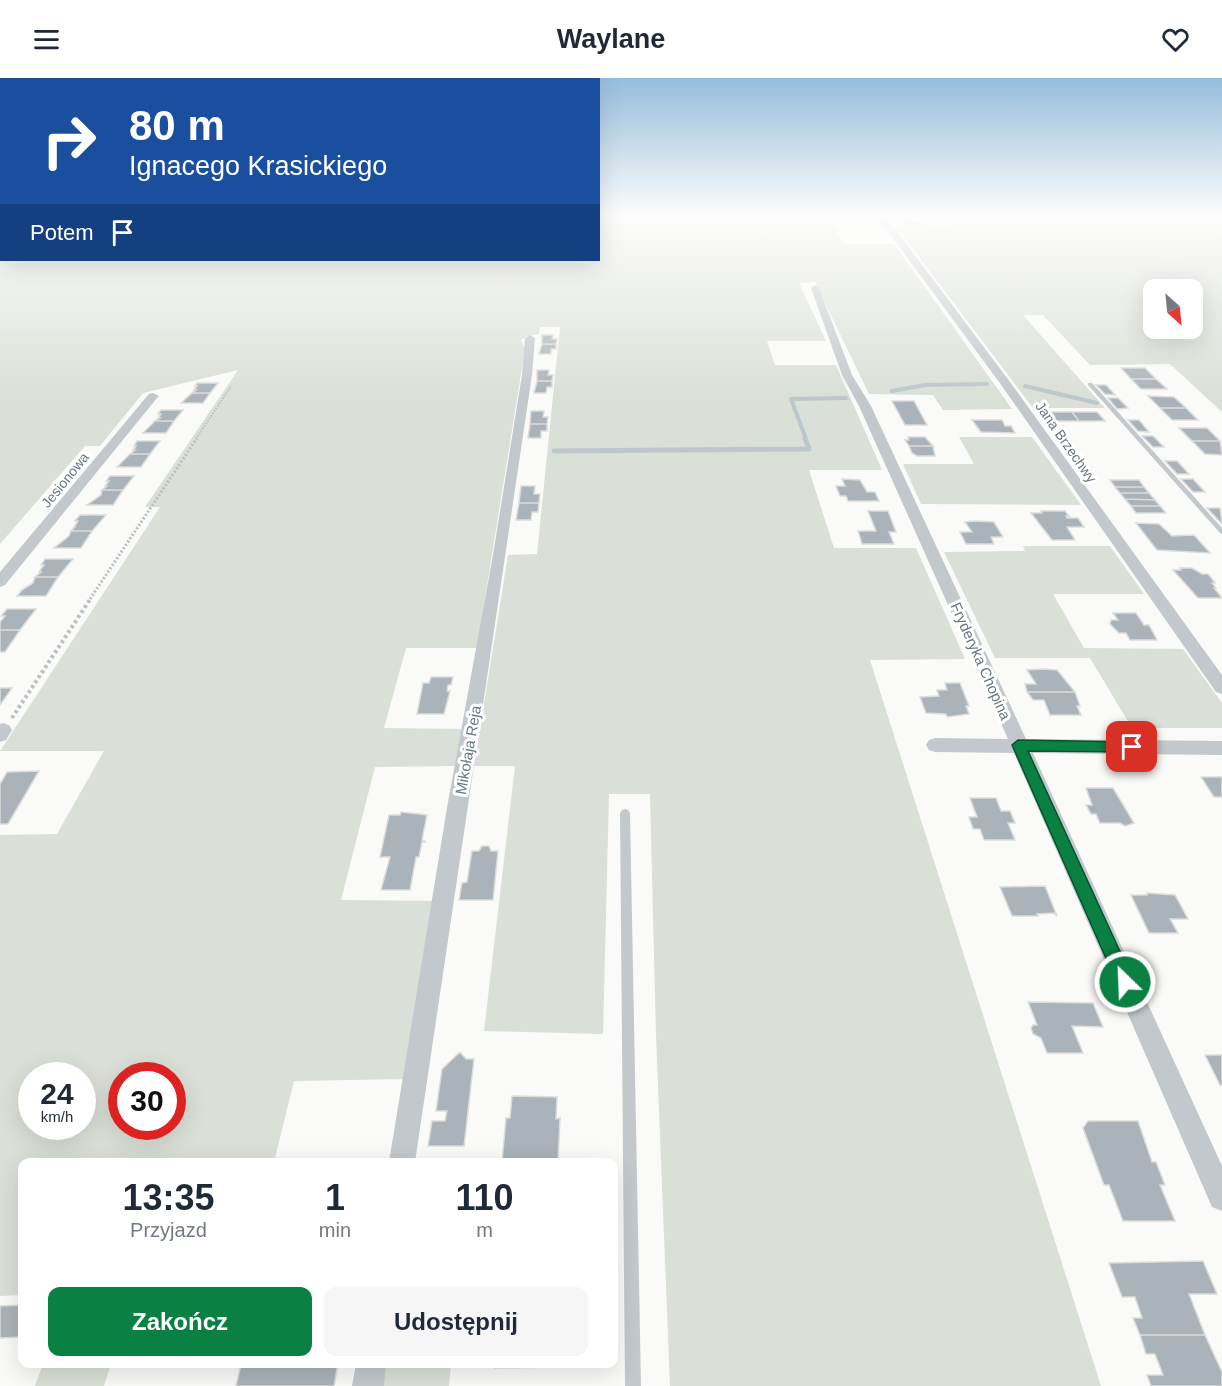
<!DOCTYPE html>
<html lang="pl">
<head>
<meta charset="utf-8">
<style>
	body { margin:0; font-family:Arial,sans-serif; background:#f6f6f7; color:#1f2937; height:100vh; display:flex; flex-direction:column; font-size:22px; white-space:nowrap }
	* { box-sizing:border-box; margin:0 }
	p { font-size:20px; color:#747a83 }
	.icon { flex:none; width:33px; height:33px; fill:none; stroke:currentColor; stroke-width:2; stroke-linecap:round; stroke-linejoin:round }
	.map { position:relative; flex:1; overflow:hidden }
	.panel { position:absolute; left:18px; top:1080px; width:600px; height:210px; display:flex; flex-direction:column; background:#fff; border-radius:12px; box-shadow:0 6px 24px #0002 }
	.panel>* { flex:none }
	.guide { position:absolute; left:0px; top:0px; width:600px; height:183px; box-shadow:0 6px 24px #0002; background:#1a4fa0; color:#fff; overflow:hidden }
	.needle { width:39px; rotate:153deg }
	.tools { position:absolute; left:1143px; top:201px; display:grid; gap:12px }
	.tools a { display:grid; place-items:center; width:60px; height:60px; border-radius:12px; background:#fff; box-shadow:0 6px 24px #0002; font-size:30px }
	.speed { position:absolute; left:18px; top:984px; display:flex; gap:12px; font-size:30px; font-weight:700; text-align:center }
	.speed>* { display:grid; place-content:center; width:78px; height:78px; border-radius:50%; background:#fff; box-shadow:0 6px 24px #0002; line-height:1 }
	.speed small { font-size:15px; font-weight:400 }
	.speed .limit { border:9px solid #d22; background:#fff; color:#111 }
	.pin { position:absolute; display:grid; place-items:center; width:51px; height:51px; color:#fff; margin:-26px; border-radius:12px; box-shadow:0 3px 9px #0006 }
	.me { position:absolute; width:66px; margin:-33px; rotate:336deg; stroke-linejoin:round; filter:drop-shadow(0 0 4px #0008) }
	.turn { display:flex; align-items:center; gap:21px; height:126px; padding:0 30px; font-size:27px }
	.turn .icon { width:78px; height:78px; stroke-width:2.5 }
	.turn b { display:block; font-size:42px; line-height:51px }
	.then { display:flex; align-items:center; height:57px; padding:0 30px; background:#0003; gap:12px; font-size:22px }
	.eta { display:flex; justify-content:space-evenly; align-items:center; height:102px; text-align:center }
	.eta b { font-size:36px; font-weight:600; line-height:42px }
	.button { display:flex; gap:12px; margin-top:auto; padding:12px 30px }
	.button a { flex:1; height:69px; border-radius:12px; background:#0b8043; color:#fff; font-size:24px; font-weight:600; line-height:69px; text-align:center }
	.button a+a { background:#f6f6f7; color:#1f2937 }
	header { display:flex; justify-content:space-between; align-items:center; height:78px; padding:0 30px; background:#fff; font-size:27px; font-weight:600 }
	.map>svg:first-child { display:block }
</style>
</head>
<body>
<header><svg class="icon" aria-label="menu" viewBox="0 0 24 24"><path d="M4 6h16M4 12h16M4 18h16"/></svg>Waylane<svg class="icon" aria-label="heart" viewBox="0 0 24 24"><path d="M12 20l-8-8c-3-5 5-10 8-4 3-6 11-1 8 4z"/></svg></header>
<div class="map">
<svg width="1222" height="1308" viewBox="0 0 1222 1308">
	<rect width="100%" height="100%" fill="#fafaf8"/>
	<path fill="#dadfd7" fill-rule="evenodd" d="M599,136H872L876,142H830L844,166H894L1012,331L943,332L933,317L869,316L815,204L799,205L826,263H767L775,287H836L882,392H809L834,470H916L965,581L870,582L1101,1308H670L656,957L650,716H609L603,956L484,953L515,688H474L508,477L537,476L560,249H540L539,256L527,258L521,262L525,271L477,570H406L384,650L463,651L457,688L375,689L341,822L435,823L405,1001L294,1003L274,1084H22V1217L0,1218V757L57,756L104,673H0L160,429H145L238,292L143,315L100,368H85L0,466V180L598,182ZM32,998H82V1048H32ZM122,998H172V1048H122Z
		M887,136H1222V334L1170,286L1090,287L1043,237H1023L1105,330H1033L898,151L948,150L940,142ZM1154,212H1192V250H1154Z
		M959,359H1032L1081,427L921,426L903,386H974Z
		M1023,468H1110L1144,516H1053L1084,570L1183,571L1222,625V650H1132L1090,580H995L944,474L1025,473Z
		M43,1286H111L104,1308H35Z
		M384,1286H451L449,1308H381Z"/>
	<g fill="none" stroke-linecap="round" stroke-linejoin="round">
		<path stroke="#bbc7cb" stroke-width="4" d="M1025,308L1097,325
			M892,313L925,307L987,306
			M806,361L791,321L846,320"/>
		<path stroke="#bbc7cb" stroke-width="5" d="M554,373L809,371L805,360"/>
	</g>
	<path fill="#aab3b9" stroke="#dcdcda" stroke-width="1.5" d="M903,143L926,145L930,149H905L903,147H909Z
		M542,257H553L552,261H557L556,266H542Z
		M542,266H556V271H551V276H539Z
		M1121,290H1145L1156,301H1131Z
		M537,292H549L548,297H553L552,303H537Z
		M1131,301H1156L1167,311H1141Z
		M537,303H552V309H547L546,315H534Z
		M197,305H218L210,315H192L196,312H194L197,308H195Z
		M1096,307H1106L1115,317L1105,316Z
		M192,315H210L203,325H181Z
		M1148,318L1174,319L1186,330H1160Z
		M1108,320H1118L1128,330L1117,331Z
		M892,323H914L927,347H905Z
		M1160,330H1186L1198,342H1172Z
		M161,332H183L174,343H155L160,340H158L161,336H158Z
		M531,333H544L543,339H548L547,346H530Z
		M1046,334H1072L1079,343H1053Z
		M1072,334H1097L1105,343H1079Z
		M972,342H1002L1005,348H1011L1015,355L981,354Z
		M1128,342H1139L1149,354L1138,353Z
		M155,343H174L166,355H143Z
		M530,346H547V353H541V360H528Z
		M1179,350H1207L1220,363H1192Z
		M1142,358H1153L1164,369H1153Z
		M908,359H925L933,368H909L905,362H909Z
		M137,363H160L150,376H130L135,372H133L136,368H134Z
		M1192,363H1220L1222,377L1205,376Z
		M909,368H933L935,378H917L912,375Z
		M130,376H150L141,389H117Z
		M1165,383H1177L1189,396H1177Z
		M110,398H134L123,412H102L107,408H105L109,403H106Z
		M842,401L860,402L867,414H875L879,423H848L846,418H840L836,408H845Z
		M1181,401H1193L1205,414H1193Z
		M1110,402H1139L1144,409H1115Z
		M521,408H535L534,416H540L539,425H519Z
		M1115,409H1144L1149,415H1120Z
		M102,412H123L113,427H87L101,417Z
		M1120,415H1149L1155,422L1125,421Z
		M1125,421L1155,422L1160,428H1131Z
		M519,425H539L538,434H532L531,442H516Z
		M1131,428H1160L1166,435H1136Z
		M1207,430H1220L1222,445H1221Z
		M868,433H888L896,454H889L894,466H862L858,453H876Z
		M1041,433H1065L1069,438H1066L1067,440H1078L1084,449H1067L1075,462H1052L1031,435H1042Z
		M80,437H106L92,453H71L76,448L74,449L78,443H75Z
		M975,443L994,444L1003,459H991L994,466H966L960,454H972L965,444Z
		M1136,445L1159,446L1172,458L1194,457L1210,475L1157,472Z
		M71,453H92L81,470H54L69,458Z
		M45,481H73L58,499H35L41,494H39L44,487H41Z
		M1180,490H1192L1202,496H1208L1213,502L1215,505H1212L1216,510H1214L1222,520H1198L1173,492H1181Z
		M35,499H58L46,518H17L22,512L33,505Z
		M7,531H36L20,552H0V544L5,538H1Z
		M1113,535H1136L1144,547H1149L1157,562H1130L1126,555H1119L1110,546L1111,542H1118Z
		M0,552H20L5,574H0Z
		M1043,591L1057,592L1075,614H1027L1025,606H1036L1027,592Z
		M431,599H453L451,607H448L447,613H450L444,636H417L423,605H429Z
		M945,605H960L969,628H966L969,636L947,639L946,636L926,635L920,619L939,618L937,612H947Z
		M0,610H12L0,627Z
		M1027,614H1075L1080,628H1077L1081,637H1050L1044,622H1033Z
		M39,693L8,746H0V706L7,694Z
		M1201,699H1222V719H1214Z
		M1086,710H1113L1134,745L1125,748L1120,745H1100L1096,736H1091L1086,727H1092Z
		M970,720H996L1001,733H1010L1015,745H1008L1015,762H984L980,751H973L969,739H977Z
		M401,734L427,737L422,762L426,764H422L419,779H416L410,812H381L390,779H380L389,737H400Z
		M482,768H489L491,773H498L493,822H459L462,805L467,804L472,773H479Z
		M1045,808L1057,838L1054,835L1037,836L1038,838H1012L1000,809Z
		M1147,815L1175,817L1188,841H1170L1178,855H1149L1131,817H1147Z
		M1028,924L1093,925L1103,949L1072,948L1083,975H1047L1041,960L1033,956L1031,950L1033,947H1037Z
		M460,974L466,981H474L464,1068H428L432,1043H445L447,1033H436L442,991Z
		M1205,977H1222V1007H1220Z
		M512,1018L557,1019L556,1041L560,1040L558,1084H502L506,1040H510Z
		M1088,1043H1138L1152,1084H1156L1165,1107H1160L1175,1143H1123L1109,1107H1104L1083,1050Z
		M1203,1183L1217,1216H1189L1205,1257H1140L1133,1240H1142L1135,1219H1122L1109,1185Z
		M22,1227V1259L0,1260V1228Z
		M1140,1257H1205L1222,1294V1308H1151L1147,1297H1163L1155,1276H1146Z
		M241,1286H338L334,1308H236Z
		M496,1286H558L557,1289L495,1290Z"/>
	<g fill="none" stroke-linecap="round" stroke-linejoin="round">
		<path stroke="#bbbfc2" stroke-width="1.5" stroke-dasharray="1.5 1.5" stroke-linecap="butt" d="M1094,136L1222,143"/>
		<path stroke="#bbbfc2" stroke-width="2" stroke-dasharray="1.5 1.5" stroke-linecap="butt" d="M196,361L231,308"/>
		<path stroke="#bbbfc2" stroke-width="3" stroke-dasharray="2 2" stroke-linecap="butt" d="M90,521L197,360"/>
		<path stroke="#bbbfc2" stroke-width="4" stroke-dasharray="3 3" stroke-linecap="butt" d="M12,640L91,520"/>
		<path fill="#c3c8cc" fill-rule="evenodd" d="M1088,305H1092L1222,450V456L1220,455L1088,307Z
			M625,731L628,732L630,735L641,1308H625L620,735L622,732Z"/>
		<path fill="#c3c8cc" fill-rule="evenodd" d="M878,136H884L1010,304L1222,597V616L1216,614L1002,308L878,140Z
			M815,207L819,210L852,297L871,328L1026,661L1222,663V677L1033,675L1222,1088V1133L1212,1129L1014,675L935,674L929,672L926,667L929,662L935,660L1008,661L859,328L842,297L811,210Z
			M530,257L535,260L532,297L415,1084H389L447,730L493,477L522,297L525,260Z
			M153,315L159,318L157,320L5,507L0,509V494L149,316Z
			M3,645L9,647L12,652L6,662L0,664V646Z
			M356,1286H386L384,1308H352Z"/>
		<path fill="#d6dbdf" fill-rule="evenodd" d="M0,157H2L0,164Z"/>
	</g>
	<linearGradient id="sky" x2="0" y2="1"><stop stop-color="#96bcdc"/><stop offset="0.43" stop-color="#fdfdfc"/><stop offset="1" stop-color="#fdfdfc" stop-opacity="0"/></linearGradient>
	<rect width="1222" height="319" fill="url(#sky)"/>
	<path fill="#0b8043" stroke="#07532c" stroke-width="1.5" d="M1018,662L1132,664L1139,669L1132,674L1028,673L1134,904L1131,910L1125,912L1119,910L1012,667Z"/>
	<g text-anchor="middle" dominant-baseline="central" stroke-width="6" stroke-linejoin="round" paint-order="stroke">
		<g font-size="14" fill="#657683" stroke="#fff">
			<text transform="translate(1066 364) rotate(55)">Jana Brzechwy</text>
			<text transform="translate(65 402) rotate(-51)">Jesionowa</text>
		</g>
		<g font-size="15" fill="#657683" stroke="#fff">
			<text transform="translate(981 583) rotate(66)">Fryderyka Chopina</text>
			<text transform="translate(468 672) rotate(-80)">Mikołaja Reja</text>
		</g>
	</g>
</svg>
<div class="tools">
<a><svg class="needle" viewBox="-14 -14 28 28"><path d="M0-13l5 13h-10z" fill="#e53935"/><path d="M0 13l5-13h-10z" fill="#747a83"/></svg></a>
</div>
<div class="speed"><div>24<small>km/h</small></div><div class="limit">30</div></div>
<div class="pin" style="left:1132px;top:669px;background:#d93025"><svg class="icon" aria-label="arrive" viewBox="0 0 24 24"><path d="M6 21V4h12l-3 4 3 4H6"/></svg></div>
<svg class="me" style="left:1125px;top:904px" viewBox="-20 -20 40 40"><circle r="17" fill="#0b8043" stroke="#fff" stroke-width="3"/><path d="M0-11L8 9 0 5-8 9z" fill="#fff"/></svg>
<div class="guide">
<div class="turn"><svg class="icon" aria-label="right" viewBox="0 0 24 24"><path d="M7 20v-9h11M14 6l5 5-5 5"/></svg><div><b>80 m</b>Ignacego Krasickiego</div></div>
<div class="then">Potem<svg class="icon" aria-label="arrive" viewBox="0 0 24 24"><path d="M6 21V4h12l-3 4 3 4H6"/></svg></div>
</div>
<section class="panel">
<div class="eta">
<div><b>13:35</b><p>Przyjazd</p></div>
<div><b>1</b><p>min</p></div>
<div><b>110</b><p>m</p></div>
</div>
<div class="button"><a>Zakończ</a><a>Udostępnij</a></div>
</section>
</div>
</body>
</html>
